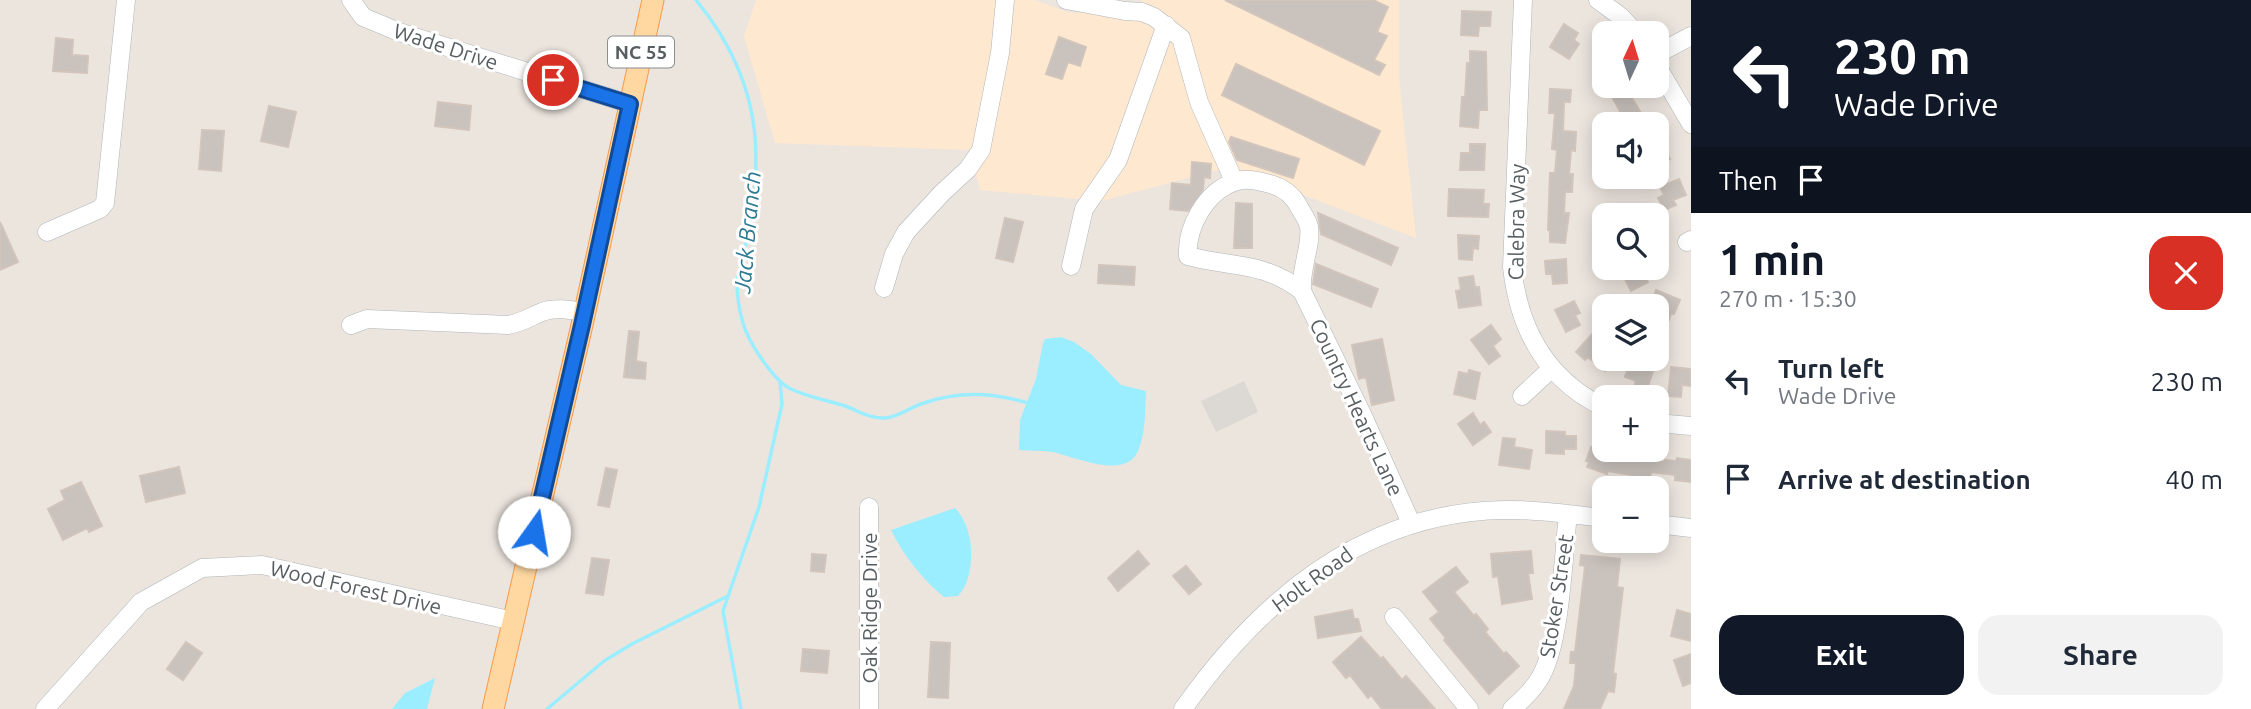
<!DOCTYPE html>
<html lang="en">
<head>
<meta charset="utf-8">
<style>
	body { margin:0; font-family:Ubuntu,sans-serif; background:#f2f2f3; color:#1f2937; height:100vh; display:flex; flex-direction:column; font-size:26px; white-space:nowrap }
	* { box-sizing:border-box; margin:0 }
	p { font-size:23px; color:#747a83 }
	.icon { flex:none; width:38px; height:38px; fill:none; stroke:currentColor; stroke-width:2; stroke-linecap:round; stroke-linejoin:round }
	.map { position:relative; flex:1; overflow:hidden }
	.details { display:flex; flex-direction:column; background:#fff; width:560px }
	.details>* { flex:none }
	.top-card { background:#111827; color:#fff; overflow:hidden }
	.needle { width:46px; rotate:4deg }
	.tools { position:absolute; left:1592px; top:21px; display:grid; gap:14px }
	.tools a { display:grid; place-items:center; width:77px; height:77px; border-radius:14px; background:#fff; box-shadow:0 4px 18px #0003; font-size:35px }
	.pin { position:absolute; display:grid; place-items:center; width:60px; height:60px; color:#fff; margin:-30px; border:4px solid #fff; border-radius:50%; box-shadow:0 2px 7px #0007 }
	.me { position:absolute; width:77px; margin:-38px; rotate:13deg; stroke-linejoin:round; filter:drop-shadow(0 0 5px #0008) }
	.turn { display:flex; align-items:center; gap:24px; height:147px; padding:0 28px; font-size:32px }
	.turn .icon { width:91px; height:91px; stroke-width:2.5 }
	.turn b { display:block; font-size:49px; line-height:60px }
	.then { display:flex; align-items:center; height:66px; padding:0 28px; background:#0003; gap:14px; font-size:26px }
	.round { display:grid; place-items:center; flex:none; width:74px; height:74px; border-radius:21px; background:#f2f2f3 }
	.head { display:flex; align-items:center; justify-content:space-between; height:119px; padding:0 28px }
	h1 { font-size:42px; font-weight:600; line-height:52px; color:#111827 }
	.cta { display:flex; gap:14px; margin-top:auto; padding:14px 28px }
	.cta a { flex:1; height:80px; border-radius:21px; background:#111827; color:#fff; font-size:28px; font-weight:600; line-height:80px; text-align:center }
	.cta a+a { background:#f2f2f3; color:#1f2937 }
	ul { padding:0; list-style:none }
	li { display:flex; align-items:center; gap:21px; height:98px; padding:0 28px }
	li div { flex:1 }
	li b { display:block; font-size:26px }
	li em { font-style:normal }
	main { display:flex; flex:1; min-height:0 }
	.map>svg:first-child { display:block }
</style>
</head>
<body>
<main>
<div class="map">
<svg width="1691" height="709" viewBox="0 0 1691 709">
	<rect width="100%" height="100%" fill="#ece5de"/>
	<path fill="#ffe8d0" d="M756,0H1035L1067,12L1137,16L1142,0H1399V78L1416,238L1230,167L1101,201L980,190L970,150L775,143L744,36Z"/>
	<path fill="#dcd8d3" d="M1244,381L1258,412L1216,432L1201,401Z"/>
	<path fill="#9beeff" d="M1061,337L1074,342L1091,354L1121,385L1146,391C1145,411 1146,433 1138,451C1125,481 1074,456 1052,452C1041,450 1030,451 1019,450L1020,420L1036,379L1043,343L1045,339Z
		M955,508C975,527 977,576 958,596L944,597C923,580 903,555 891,530Z
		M435,678L427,709H392L405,693Z"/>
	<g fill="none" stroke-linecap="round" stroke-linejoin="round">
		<path stroke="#9beeff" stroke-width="3.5" d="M696,0C770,90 765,173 737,281C737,295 739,310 743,323C748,342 773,379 789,388C807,397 826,400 845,406C859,411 871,419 886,418C898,417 909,408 921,404C957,391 994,392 1031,404
			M547,709L604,661L632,644L728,596
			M741,709L723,611L759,507L782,404L780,382"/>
	</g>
	<path fill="#c9c2bd" stroke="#d1c5bc" stroke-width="2" d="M1225,0H1373L1388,7L1377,32L1387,36L1374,60L1385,65L1379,75Z
		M1462,11L1491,12L1490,26H1479L1478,36L1461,35Z
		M1564,24L1578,33L1574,40L1579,44L1569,59L1550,47Z
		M1059,37L1086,47L1080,66L1068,62L1062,79L1046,74Z
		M56,38L73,40L72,55L88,56L87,73L53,71Z
		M1470,51L1486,52L1487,110H1479L1478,128L1460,126L1462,97H1465L1467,63H1470Z
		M1236,64L1380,131L1364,165L1222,95Z
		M1606,86H1625L1642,115L1637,118L1641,124H1624L1618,115L1621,113Z
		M1550,89L1571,90L1570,102H1564L1563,131L1576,132L1575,151L1571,150L1569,174H1573L1572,192H1565L1564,213H1569L1565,243L1550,242V231L1548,230L1550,173H1555L1557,150L1552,149L1555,113H1549Z
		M438,102L471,106L469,130L435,126Z
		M269,106L296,112L288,147L261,141Z
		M202,130L224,131L221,171L199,169Z
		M1657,136L1670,159L1657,166Z
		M1231,137L1299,159L1293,178L1237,160L1229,142Z
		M1470,144H1485L1484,170H1460L1461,153H1470Z
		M1192,162L1211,164L1210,178L1204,177L1203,190L1188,211L1170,209L1172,183L1191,185Z
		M1679,179L1686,195L1673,200L1676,205L1664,210L1658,198L1664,195L1660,187Z
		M1449,189L1484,190L1483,204H1489L1488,217L1448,216Z
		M1236,203L1252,204V248H1234Z
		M1318,213L1398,248L1391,265L1321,234Z
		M1005,218L1023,222L1013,262L996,258Z
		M0,222L18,262L0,270Z
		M1458,235L1479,236L1478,249L1473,248L1472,260L1459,259Z
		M1566,259L1567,283L1553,284L1552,274H1546L1545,261Z
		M1316,264L1378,289L1371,307L1313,284Z
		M1099,265L1135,267L1134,285L1098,283Z
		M1619,268H1641L1648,282L1631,291Z
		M1473,276L1475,287H1479L1481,305L1459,308L1456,291L1461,290L1459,278Z
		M1656,290L1680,300L1674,314H1671L1669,320L1657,315V306L1651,303Z
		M1574,301L1580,313L1575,315L1580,325L1566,332L1555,310Z
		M1491,325L1501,339L1493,346L1500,356L1489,364L1471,340Z
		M629,331L639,332L636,361L646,363L645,379L624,377Z
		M1594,332L1605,341V371L1588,357L1585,360L1576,352Z
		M1382,339L1394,400L1372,405L1366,377L1359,379L1352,345Z
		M1629,364L1653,371L1646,393L1633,389L1636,381L1625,377Z
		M1671,367L1691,369V386L1682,385L1681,397L1668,396Z
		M1469,370L1480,373L1475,399L1454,394L1459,372L1468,374Z
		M1473,413L1480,425L1484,422L1491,432L1473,445L1458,424Z
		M1546,431L1565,432V436H1576V449H1564V454L1546,453Z
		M1503,438L1515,439L1514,447L1532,450L1529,469L1499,465Z
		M1591,447L1625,459L1627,451L1640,453L1639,458L1664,462L1665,460L1676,461L1677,458L1691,460V482L1675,480V475L1651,472L1650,478L1608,471L1607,474L1587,467L1589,462L1586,461Z
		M179,467L185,493L146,502L140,476Z
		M606,468L617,470L609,507L598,505Z
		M81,482L102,526L89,532L87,528L63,540L48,509L65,500L61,491Z
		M1138,551L1149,564L1118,591L1108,578Z
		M1531,551L1533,573H1528L1532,599L1502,604L1498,576L1493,577L1491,554Z
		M812,554L826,555L824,572L811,571Z
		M1581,555L1620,559L1617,587L1623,588L1613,673L1616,674L1614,692L1608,691L1600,709H1564L1574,686L1576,663H1570L1571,652H1575L1585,566L1580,565Z
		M592,558L609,560L603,595L586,593Z
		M1186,566L1201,584L1189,594L1173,576Z
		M1456,567L1468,582L1454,592L1474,616L1476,614L1488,629L1485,632L1504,654L1506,652L1519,666L1489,694L1444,640L1446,638L1430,619L1439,612L1423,592Z
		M1352,610L1354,619H1358L1361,631L1318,638L1315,617Z
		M1677,610L1691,614V641L1671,636Z
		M1361,637L1381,659L1383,657L1402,680L1406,676L1435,709H1382L1371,695L1368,698L1350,675L1346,678L1333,662Z
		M186,642L202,653L183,680L167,669Z
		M931,642L950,643L948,698L928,697Z
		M803,649L829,651L827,673L801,671Z
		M1691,654V683L1683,686L1674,660Z"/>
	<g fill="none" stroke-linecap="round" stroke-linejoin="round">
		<g stroke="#afb4b8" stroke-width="19">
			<path id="minor" d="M351,0L363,17L399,32L630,104
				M1066,0L1125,11L1142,12L1154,17L1181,38L1199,102L1234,181
				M1523,0L1512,267C1519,330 1546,380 1605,408
				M1598,0L1620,16L1636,33
				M1657,54L1691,36
				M1657,66L1691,124
				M47,232L100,209L105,203L126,0
				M1687,242L1691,240
				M1071,266L1084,209L1118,160L1166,25
				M884,288L894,254L906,232L942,193L968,169L981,150L1000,53L1005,0
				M1302,291C1262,261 1233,268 1188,256C1186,227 1206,192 1234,182C1243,178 1256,180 1266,183C1281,186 1292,193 1299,207C1302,213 1308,220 1309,227C1312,245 1300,269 1302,291L1362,414L1411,523
				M351,325L367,319L508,325C521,323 530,317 542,312C555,307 571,310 584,312
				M1522,396L1551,369
				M1657,423L1691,426
				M1657,524L1691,528
				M1394,617L1469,709
				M45,709L141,602L202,568L262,565L513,621
				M869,709V507
				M1183,709C1260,600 1364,512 1504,510C1538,509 1572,515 1605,518
				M1512,709C1523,699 1534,689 1541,676C1561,640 1563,558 1568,514"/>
		</g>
		<g stroke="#fa9a49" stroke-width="23">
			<path id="major" d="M493,709L582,325L653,0"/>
		</g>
		<use href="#minor" stroke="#fff" stroke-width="18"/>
		<use href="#major" stroke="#ffd7a0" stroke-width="21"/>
	</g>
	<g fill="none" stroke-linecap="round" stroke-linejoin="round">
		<g stroke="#114b97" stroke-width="18">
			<path id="route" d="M534,532L582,325L630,104L553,80"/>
		</g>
		<use href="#route" stroke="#1a73e8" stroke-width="12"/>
	</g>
	<g text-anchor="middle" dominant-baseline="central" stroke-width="6" stroke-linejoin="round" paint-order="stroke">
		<rect fill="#fff" stroke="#898e90" stroke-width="2" x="608" y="36.5" width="66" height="31" rx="5"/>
		<g font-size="19" font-weight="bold" fill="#575e61">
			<text x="641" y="52">NC 55</text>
		</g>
		<g font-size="21" fill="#575e61" stroke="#fff">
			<text transform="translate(446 46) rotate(18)">Wade Drive</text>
			<text transform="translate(1516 222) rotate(-89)">Calebra Way</text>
			<text transform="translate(1357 407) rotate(65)">Country Hearts Lane</text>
			<text transform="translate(1312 579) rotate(-36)">Holt Road</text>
			<text transform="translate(356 587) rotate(13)">Wood Forest Drive</text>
			<text transform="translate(1556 596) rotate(-81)">Stoker Street</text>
			<text transform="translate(869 608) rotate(-90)">Oak Ridge Drive</text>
		</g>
		<g font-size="23" font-style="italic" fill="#2c7992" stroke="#fff">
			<text transform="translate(747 232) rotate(-85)">Jack Branch</text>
		</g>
	</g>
</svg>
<div class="tools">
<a><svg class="needle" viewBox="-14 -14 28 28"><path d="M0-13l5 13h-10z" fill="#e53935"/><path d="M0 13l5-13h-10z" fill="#747a83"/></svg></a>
<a><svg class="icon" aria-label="sound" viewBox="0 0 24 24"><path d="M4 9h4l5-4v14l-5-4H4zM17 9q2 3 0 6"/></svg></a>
<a><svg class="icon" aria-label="search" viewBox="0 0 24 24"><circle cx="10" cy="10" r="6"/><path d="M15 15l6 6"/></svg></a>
<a><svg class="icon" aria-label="layers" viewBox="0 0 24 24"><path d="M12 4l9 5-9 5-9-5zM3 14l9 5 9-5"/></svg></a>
<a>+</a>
<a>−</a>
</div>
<div class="pin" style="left:553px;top:80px;background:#d93025"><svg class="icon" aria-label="arrive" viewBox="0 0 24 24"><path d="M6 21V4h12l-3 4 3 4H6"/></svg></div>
<svg class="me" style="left:534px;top:532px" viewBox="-20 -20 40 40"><circle r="19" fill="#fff"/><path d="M0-13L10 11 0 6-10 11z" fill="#1a73e8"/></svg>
</div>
<section class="details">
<div class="top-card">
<div class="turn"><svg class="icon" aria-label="left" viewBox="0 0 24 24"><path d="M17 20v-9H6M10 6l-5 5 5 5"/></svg><div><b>230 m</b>Wade Drive</div></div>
<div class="then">Then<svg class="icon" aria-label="arrive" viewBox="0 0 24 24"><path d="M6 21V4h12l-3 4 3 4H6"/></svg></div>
</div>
<div class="head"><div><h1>1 min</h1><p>270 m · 15:30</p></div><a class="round" style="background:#d93025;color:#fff"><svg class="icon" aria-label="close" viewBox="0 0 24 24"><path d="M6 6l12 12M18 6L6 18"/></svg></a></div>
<ul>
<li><svg class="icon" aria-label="left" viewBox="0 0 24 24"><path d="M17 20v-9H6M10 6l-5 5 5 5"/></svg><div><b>Turn left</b><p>Wade Drive</p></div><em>230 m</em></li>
<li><svg class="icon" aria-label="arrive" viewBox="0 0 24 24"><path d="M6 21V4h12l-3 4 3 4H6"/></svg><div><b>Arrive at destination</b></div><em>40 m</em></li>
</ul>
<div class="cta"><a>Exit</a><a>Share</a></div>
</section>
</main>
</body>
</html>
